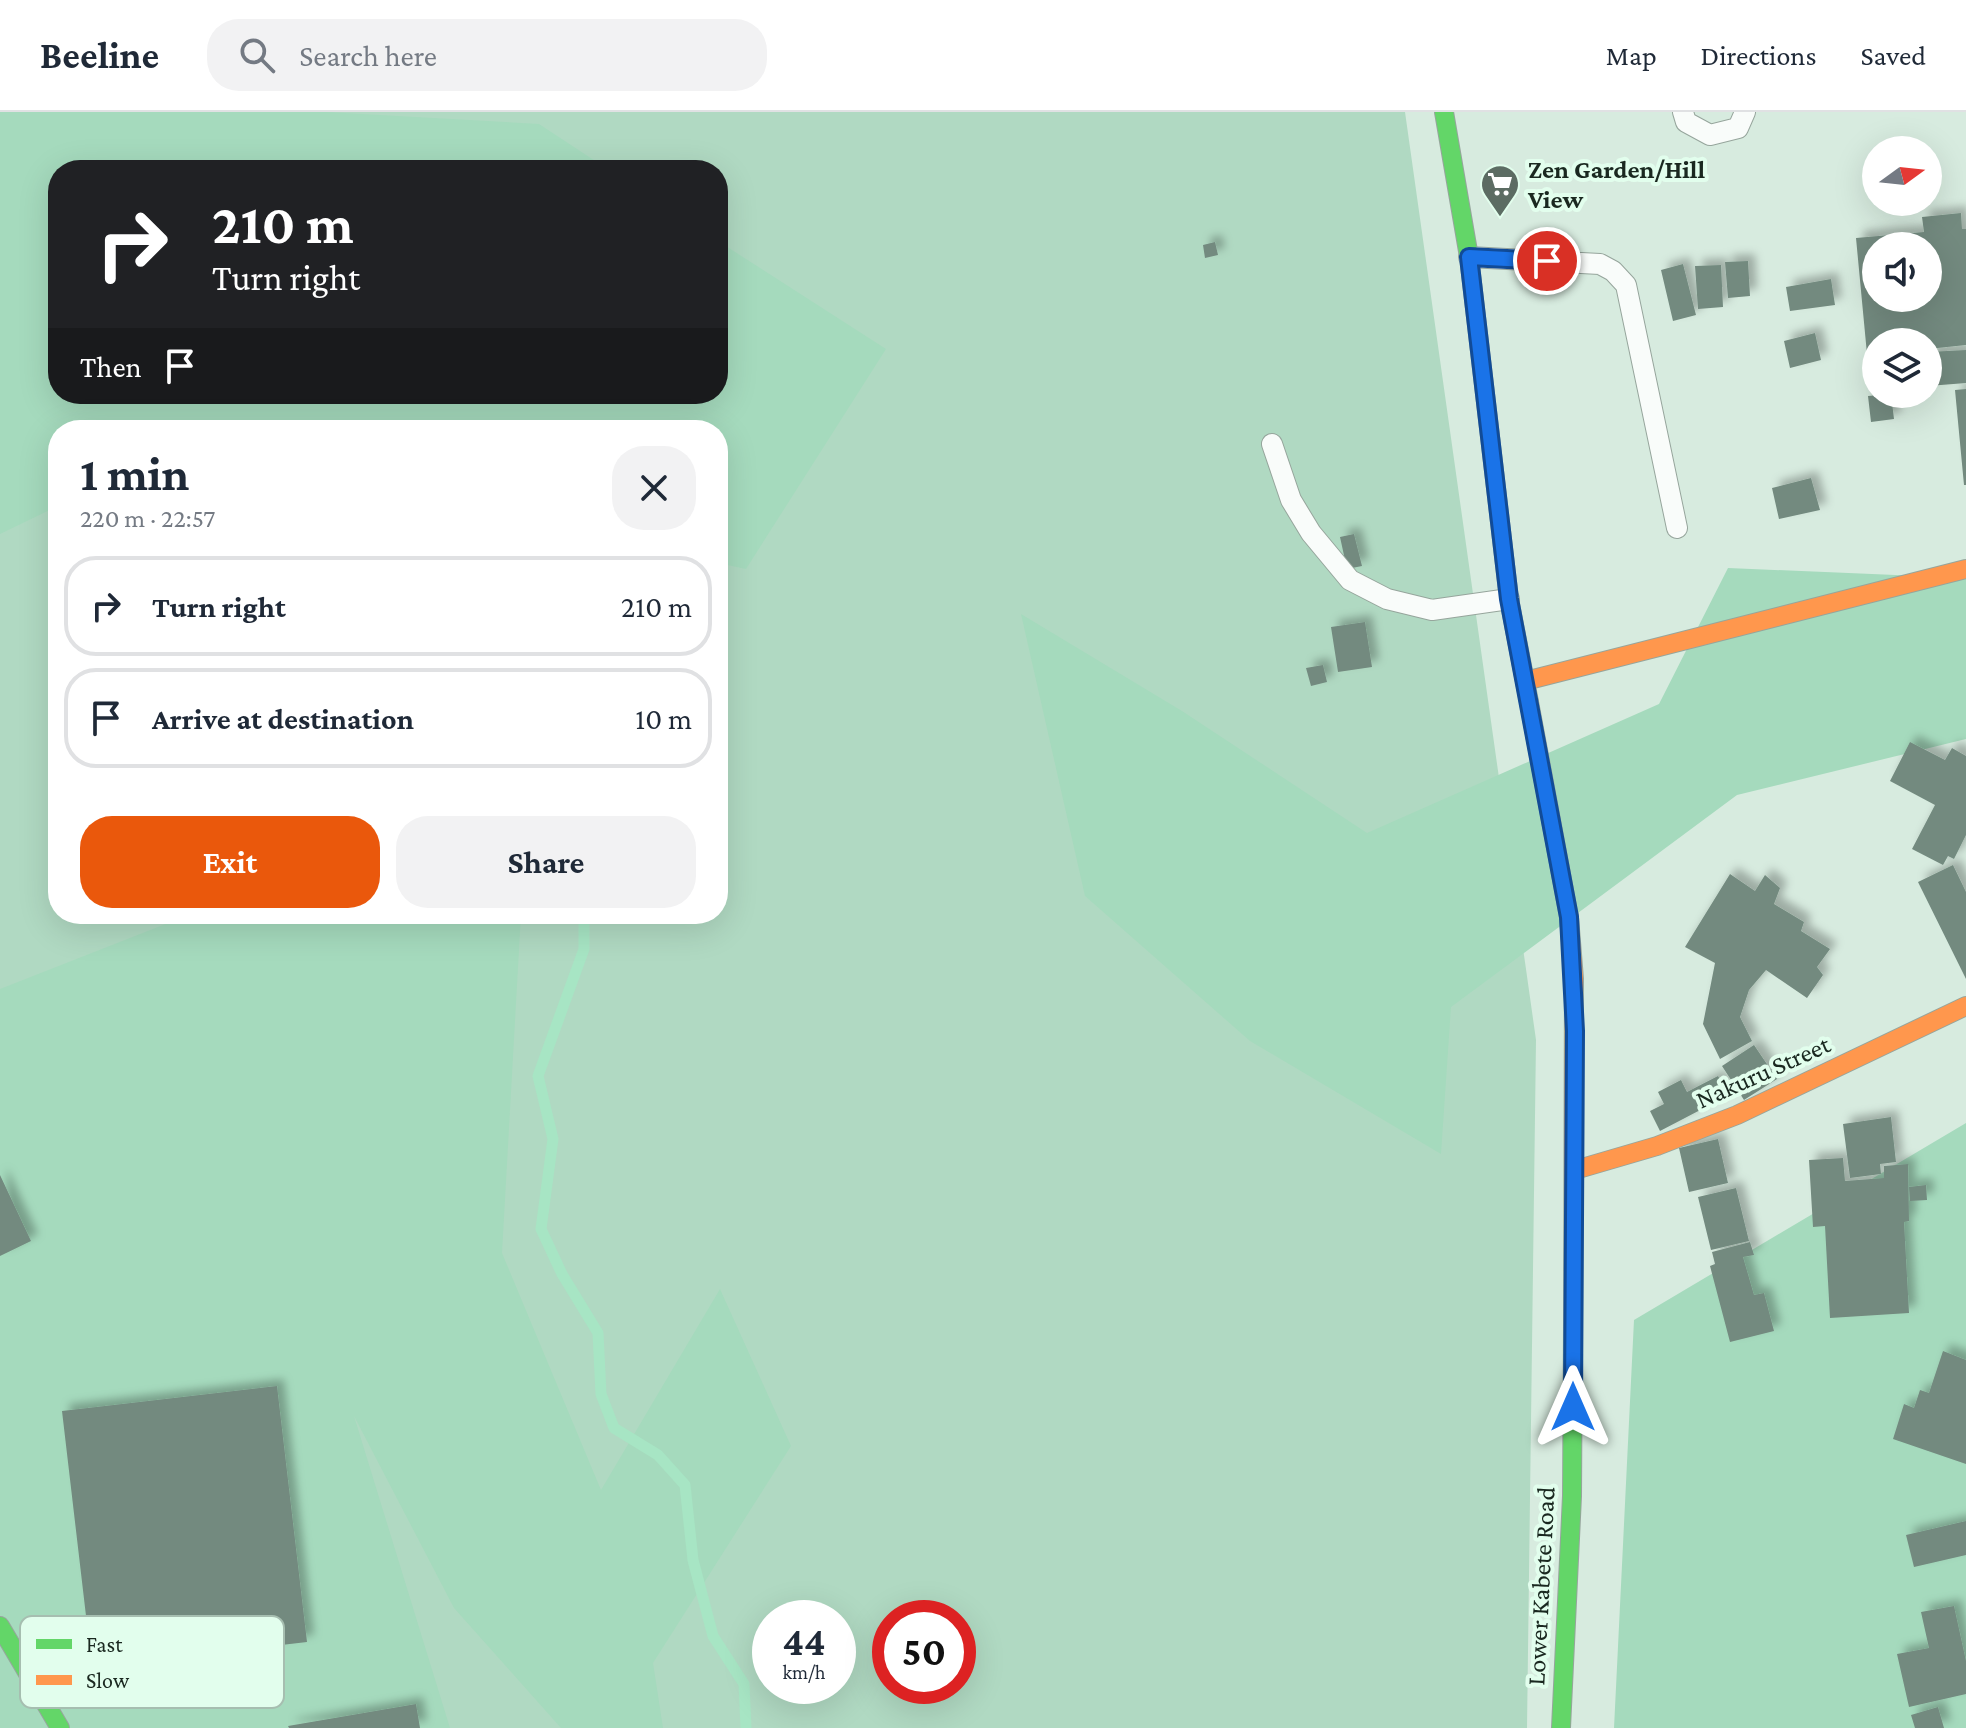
<!DOCTYPE html>
<html lang="en">
<head>
<meta charset="utf-8">
<style>
	body { margin:0; font-family:"Crimson Pro",serif; background:#f2f2f3; color:#1f2937; height:100vh; display:flex; flex-direction:column; font-size:30px; white-space:nowrap }
	* { box-sizing:border-box; margin:0 }
	p { font-size:26px; color:#747a83 }
	.icon { flex:none; width:44px; height:44px; fill:none; stroke:currentColor; stroke-width:2; stroke-linecap:round; stroke-linejoin:round }
	.map { position:relative; flex:1; overflow:hidden }
	.side { position:absolute; left:48px; top:308px; width:680px; height:504px; display:flex; flex-direction:column; background:#fff; border-radius:32px; box-shadow:0 8px 32px #0002 }
	.side>* { flex:none }
	.top-card { position:absolute; left:48px; top:48px; width:680px; height:244px; border-radius:32px; box-shadow:0 8px 32px #0002; background:#202124; color:#fff; overflow:hidden }
	.needle { width:52px; rotate:75deg }
	.buttons { position:absolute; left:1862px; top:24px; display:grid; gap:16px }
	.buttons a { display:grid; place-items:center; width:80px; height:80px; border-radius:50%; background:#fff; box-shadow:0 8px 32px #0002; font-size:40px }
	.speed { position:absolute; left:752px; top:1488px; display:flex; gap:16px; font-size:40px; font-weight:700; text-align:center }
	.speed>* { display:grid; place-content:center; width:104px; height:104px; border-radius:50%; background:#fff; box-shadow:0 8px 32px #0002; line-height:1 }
	.speed small { font-size:20px; font-weight:400 }
	.speed .limit { border:12px solid #d22; background:#fff; color:#111 }
	.pin { position:absolute; display:grid; place-items:center; width:68px; height:68px; color:#fff; margin:-34px; border:4px solid #fff; border-radius:50%; box-shadow:0 2px 8px #0007 }
	.me { position:absolute; width:88px; margin:-44px; rotate:0deg; stroke-linejoin:round; filter:drop-shadow(0 0 6px #0008) }
	.turn { display:flex; align-items:center; gap:28px; height:168px; padding:0 32px; font-size:36px }
	.turn .icon { width:104px; height:104px; stroke-width:2.5 }
	.turn b { display:block; font-size:56px; line-height:68px }
	.then { display:flex; align-items:center; height:76px; padding:0 32px; background:#0003; gap:16px; font-size:30px }
	.round { display:grid; place-items:center; flex:none; width:84px; height:84px; border-radius:32px; background:#f2f2f3 }
	.headline { display:flex; align-items:center; justify-content:space-between; height:136px; padding:0 32px }
	h1 { font-size:48px; font-weight:700; line-height:60px }
	.action { display:flex; gap:16px; margin-top:auto; padding:16px 32px }
	.action a { flex:1; height:92px; border-radius:32px; background:#ea580c; color:#fff; font-size:32px; font-weight:700; line-height:92px; text-align:center }
	.action a+a { background:#f2f2f3; color:#1f2937 }
	ul { padding:0; list-style:none }
	li { display:flex; align-items:center; gap:24px; height:100px; margin:0 16px 12px; padding:0 16px; border:4px solid #e0e1e3; border-radius:32px }
	li div { flex:1 }
	li b { display:block; font-size:30px }
	li em { font-style:normal }
	header { display:flex; align-items:center; gap:48px; box-sizing:border-box; height:112px; padding:0 40px; background:#fff; border-bottom:2px solid #e0e1e3 }
	header strong { font-size:38px }
	nav { display:flex; gap:44px; margin-inline-start:auto; font-size:28px }
	.search { width:560px; height:72px; background:#f2f2f3; display:flex; align-items:center; gap:20px; box-sizing:border-box; padding:0 28px; border-radius:32px; color:#747a83; font-size:30px }
	.map>svg:first-child { display:block }
</style>
</head>
<body>
<header>
<strong>Beeline</strong>
<div class="search"><svg class="icon" aria-label="search" viewBox="0 0 24 24"><circle cx="10" cy="10" r="6"/><path d="M15 15l6 6"/></svg>Search here</div>
<nav><a>Map</a><a>Directions</a><a>Saved</a></nav>
</header>
<div class="map">
<svg width="1966" height="1616" viewBox="0 0 1966 1616">
	<defs>
		<filter id="shadow"><feDropShadow dx="7" dy="-7" stdDeviation="4" flood-color="#0004"/></filter>
	</defs>
	<rect width="100%" height="100%" fill="#d7ebdf"/>
	<path fill="#b0d9c2" fill-rule="evenodd" d="M0,0H1405L1536,928L1527,1616H0ZM58,58H718V282H58ZM58,318H718V802H58ZM770,1506H838V1574H770ZM890,1506H958V1574H890Z"/>
	<path fill="#a5dabd" d="M0,0H326L539,12L609,58H58V282H718V129L886,237L746,457L718,451V318H58V394L0,422Z
		M1728,456L1966,466V627L1737,683L1451,895L1441,1042L1250,929L1085,784L1021,502L1182,599L1367,721L1659,592Z
		M191,802H521L502,1141L601,1378L720,1177L791,1334L653,1551L663,1616H561L454,1496L354,1304L450,1616H0V877Z
		M1966,1011V1616H1614L1634,1208Z"/>
	<g fill="none" stroke-linecap="round" stroke-linejoin="round">
		<path stroke="#a7e5c4" stroke-width="11" d="M584,802V837L538,964L553,1027L541,1117L562,1162L598,1221L601,1282L614,1316L658,1343L685,1373L693,1448L713,1524L744,1572L746,1616"/>
	</g>
	<path fill="#738a7f" fill-rule="evenodd" filter="url(#shadow)" d="M1961,101L1962,117H1966V233L1928,237V230H1876V241L1867,242L1856,126L1924,120L1922,105ZM1876,134H1928V186H1876Z
		M1215,130L1218,143L1205,146L1203,133Z
		M1748,149L1750,184L1728,186L1725,150Z
		M1683,152L1696,203L1673,209L1661,158Z
		M1721,153L1723,195L1698,197L1695,154Z
		M1831,167L1835,193L1790,199L1786,175Z
		M1815,221L1821,248L1790,256L1784,229Z
		M1966,238V271L1928,274V240Z
		M1966,277V373H1964L1955,278Z
		M1891,282L1894,307L1871,310L1868,284Z
		M1811,366L1820,398L1779,407L1772,376Z
		M1354,422L1362,454L1347,457L1340,425Z
		M1365,510L1372,555L1338,560L1331,515Z
		M1323,553L1327,570L1311,574L1306,556Z
		M1910,630L1945,648L1952,636L1966,644V723L1954,747L1948,744L1943,753L1912,737L1935,693L1890,669Z
		M1953,753L1966,780V867L1918,770Z
		M1730,762L1755,779L1765,763L1780,776L1774,792L1804,810L1801,819L1830,837L1817,855L1823,863L1807,886L1766,858L1749,878L1740,905L1752,929L1720,947L1703,912L1715,851L1685,835Z
		M1754,933L1777,967L1744,988L1722,954Z
		M1718,964L1729,983L1660,1019L1650,999L1664,992L1658,980L1681,968L1687,980Z
		M1891,1005L1896,1050L1880,1052L1881,1062L1850,1066L1843,1012Z
		M1718,1027L1728,1071L1689,1080L1679,1036Z
		M1843,1046L1845,1069L1884,1066V1054L1908,1052L1909,1109L1904,1110L1909,1201L1830,1206L1825,1114L1813,1115L1809,1048Z
		M0,1063L31,1129L0,1144Z
		M1926,1073L1927,1088L1910,1089L1909,1075Z
		M1736,1076L1749,1129L1711,1138L1698,1085Z
		M1750,1130L1754,1143L1743,1145L1754,1183L1764,1181L1774,1219L1730,1230L1710,1154L1715,1152L1712,1140Z
		M1943,1239L1966,1248V1352L1893,1327L1904,1292L1914,1296L1920,1278L1929,1281Z
		M277,1274L307,1530L92,1555L62,1299Z
		M1966,1409V1443L1914,1455L1906,1423Z
		M1954,1494L1966,1549V1582L1909,1595L1897,1542L1929,1536L1921,1500Z
		M416,1592L420,1616H289L288,1614Z
		M1938,1595L1944,1616H1915L1911,1603Z"/>
	<g fill="none" stroke-linecap="round" stroke-linejoin="round">
		<g stroke="#96a59c" stroke-width="22">
			<path id="lane" d="M1683,0L1686,10L1710,23L1738,16L1745,0
				M1469,145L1600,152L1613,159L1626,173L1677,416
				M1272,332L1291,388L1311,421L1350,468L1387,487L1432,498L1509,487"/>
		</g>
		<g stroke="#96a59c" stroke-width="20">
			<path id="fast" d="M1444,0L1469,145L1509,487L1529,590
				M0,1514L60,1616
				M1561,1616L1572,1384L1573,1214"/>
		</g>
		<g stroke="#96a59c" stroke-width="20">
			<path id="slow" d="M1525,569L1966,457
				M1529,590L1569,805L1574,867L1573,1214
				M1575,1058L1657,1034L1737,1003L1966,894"/>
		</g>
		<use href="#lane" stroke="#f9fcfa" stroke-width="20"/>
		<use href="#fast" stroke="#63d668" stroke-width="18"/>
		<use href="#slow" stroke="#ff974d" stroke-width="18"/>
	</g>
	<g fill="none" stroke-linecap="round" stroke-linejoin="round">
		<g stroke="#114b97" stroke-width="20">
			<path id="route" d="M1547,149L1469,145L1509,487L1569,805L1575,919L1573,1295"/>
		</g>
		<use href="#route" stroke="#1a73e8" stroke-width="14"/>
	</g>
	<defs>
		<g id="supermarket-pin" transform="scale(2)"><path d="M0 17L-7.5 6A9.5 9.5 0 1 1 7.5 6Z" fill="#5c6c63" stroke="#e2feed"/><path d="M-6-5.5h2.5l.6 2H6L4.5 2H-2.5L-4.4-4H-6ZM-1.5 3.2a1.3 1.3 0 1 0 .1 0ZM3 3.2a1.3 1.3 0 1 0 .1 0Z" fill="#fff"/></g>
	</defs>
	<g fill-rule="evenodd">
		<use href="#supermarket-pin" x="1500" y="72"/>
	</g>
	<g text-anchor="middle" dominant-baseline="central" stroke-width="8" stroke-linejoin="round" paint-order="stroke">
		<g font-size="26" font-weight="bold" fill="#1a2820" stroke="#e2feed" text-anchor="start">
			<text x="1528" y="57">Zen Garden/Hill<tspan x="1528" dy="30">View</tspan></text>
		</g>
		<g font-size="26" fill="#1a2820" stroke="#e2feed">
			<text transform="translate(1763 960) rotate(-24)">Nakuru Street</text>
			<text transform="translate(1541 1474) rotate(-87)">Lower Kabete Road</text>
		</g>
	</g>
	<rect x="20" y="1504" width="264" height="92" rx="12" fill="#e2feed" stroke="#a6beb0" stroke-width="2"/>
	<rect x="36" y="1527" width="36" height="10" fill="#63d668"/>
	<rect x="36" y="1563" width="36" height="10" fill="#ff974d"/>
	<g font-size="22" fill="#1a2820">
		<text x="86" y="1540">Fast</text>
		<text x="86" y="1576">Slow</text>
	</g>
</svg>
<div class="buttons">
<a><svg class="needle" viewBox="-14 -14 28 28"><path d="M0-13l5 13h-10z" fill="#e53935"/><path d="M0 13l5-13h-10z" fill="#747a83"/></svg></a>
<a><svg class="icon" aria-label="sound" viewBox="0 0 24 24"><path d="M4 9h4l5-4v14l-5-4H4zM17 9q2 3 0 6"/></svg></a>
<a><svg class="icon" aria-label="layers" viewBox="0 0 24 24"><path d="M12 4l9 5-9 5-9-5zM3 14l9 5 9-5"/></svg></a>
</div>
<div class="speed"><div>44<small>km/h</small></div><div class="limit">50</div></div>
<div class="pin" style="left:1547px;top:149px;background:#d93025"><svg class="icon" aria-label="arrive" viewBox="0 0 24 24"><path d="M6 21V4h12l-3 4 3 4H6"/></svg></div>
<svg class="me" style="left:1573px;top:1295px" viewBox="-20 -20 40 40"><path d="M0-17L14 15 0 8-14 15z" fill="#1a73e8" stroke="#fff" stroke-width="4"/></svg>
<div class="top-card">
<div class="turn"><svg class="icon" aria-label="right" viewBox="0 0 24 24"><path d="M7 20v-9h11M14 6l5 5-5 5"/></svg><div><b>210 m</b>Turn right</div></div>
<div class="then">Then<svg class="icon" aria-label="arrive" viewBox="0 0 24 24"><path d="M6 21V4h12l-3 4 3 4H6"/></svg></div>
</div>
<section class="side">
<div class="headline"><div><h1>1 min</h1><p>220 m · 22:57</p></div><a class="round"><svg class="icon" aria-label="close" viewBox="0 0 24 24"><path d="M6 6l12 12M18 6L6 18"/></svg></a></div>
<ul>
<li><svg class="icon" aria-label="right" viewBox="0 0 24 24"><path d="M7 20v-9h11M14 6l5 5-5 5"/></svg><div><b>Turn right</b></div><em>210 m</em></li>
<li><svg class="icon" aria-label="arrive" viewBox="0 0 24 24"><path d="M6 21V4h12l-3 4 3 4H6"/></svg><div><b>Arrive at destination</b></div><em>10 m</em></li>
</ul>
<div class="action"><a>Exit</a><a>Share</a></div>
</section>
</div>
</body>
</html>
